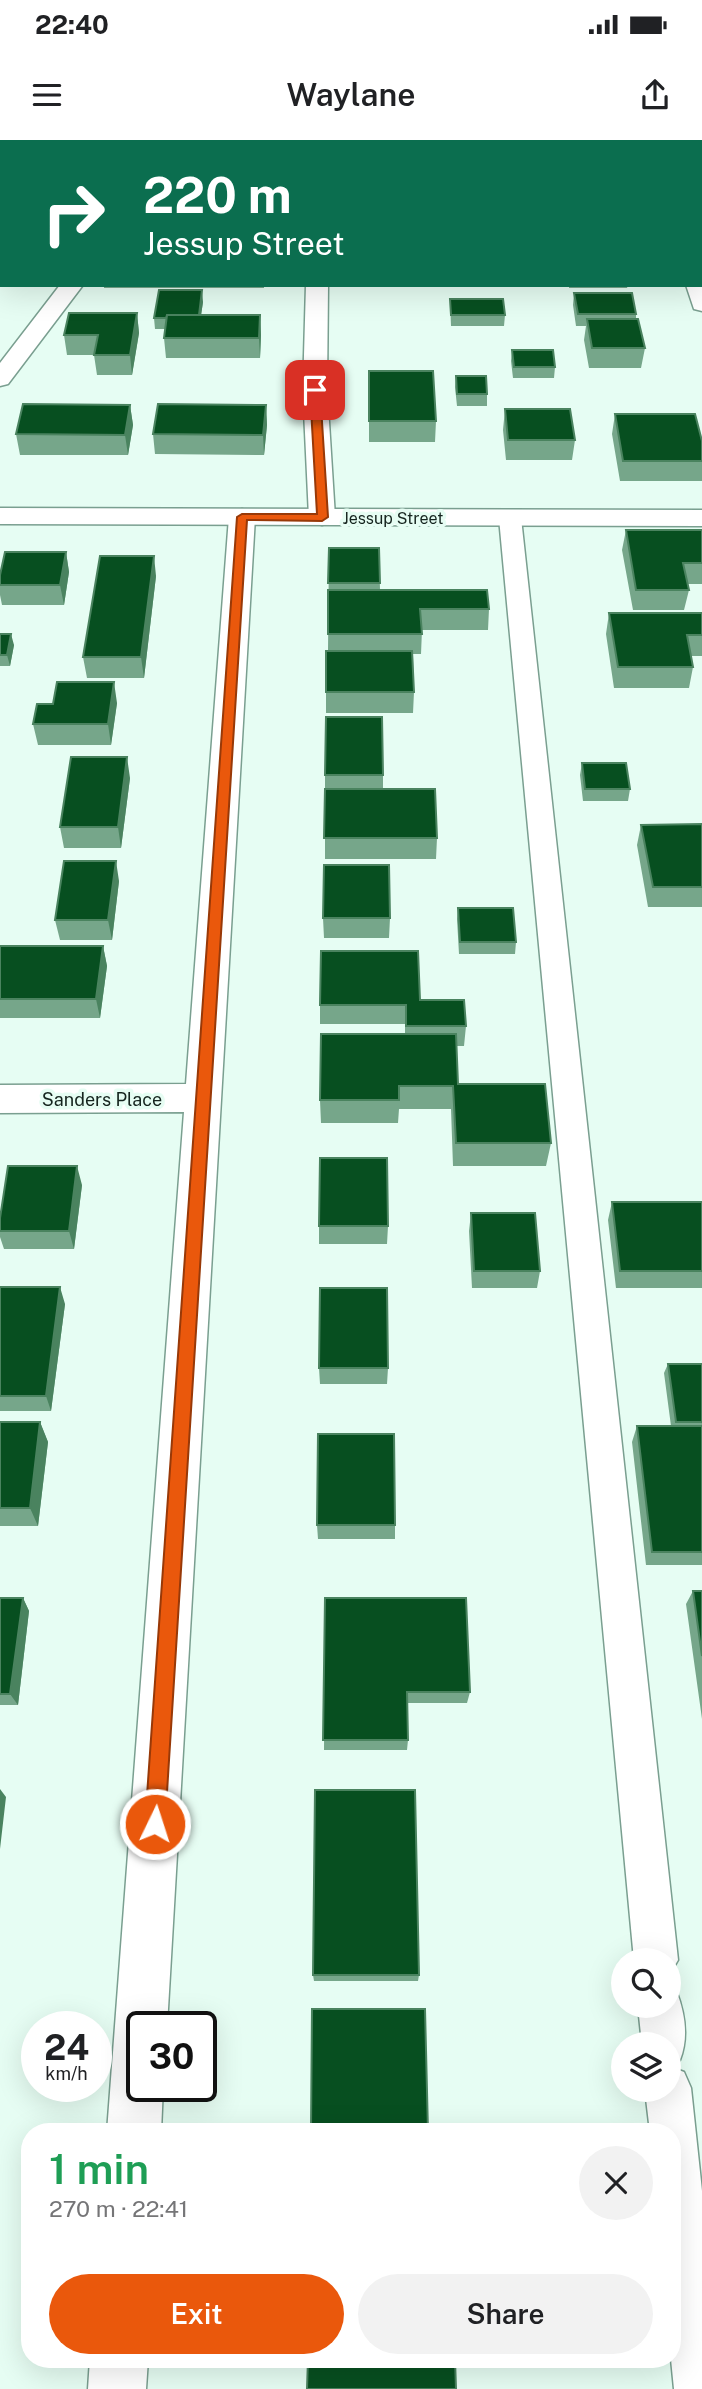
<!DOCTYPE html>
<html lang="en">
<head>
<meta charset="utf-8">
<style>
	body { margin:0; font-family:"Public Sans",sans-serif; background:#f2f2f2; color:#202124; height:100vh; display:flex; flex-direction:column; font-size:26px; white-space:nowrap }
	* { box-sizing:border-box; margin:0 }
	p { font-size:23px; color:#757577 }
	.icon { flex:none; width:38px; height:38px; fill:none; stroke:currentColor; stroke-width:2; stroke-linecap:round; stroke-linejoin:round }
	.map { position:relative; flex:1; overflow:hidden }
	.panel { position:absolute; left:21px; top:1983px; width:660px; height:245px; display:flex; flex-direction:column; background:#fff; border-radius:28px; box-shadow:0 7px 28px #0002 }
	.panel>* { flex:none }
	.hud { position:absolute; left:0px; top:0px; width:704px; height:147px; box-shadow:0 7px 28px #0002; background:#0b6e4f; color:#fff; overflow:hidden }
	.tools { position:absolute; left:611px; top:1808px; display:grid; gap:14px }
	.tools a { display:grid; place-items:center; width:70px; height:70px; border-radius:50%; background:#fff; box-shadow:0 7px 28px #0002; font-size:35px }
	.speed { position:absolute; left:21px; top:1871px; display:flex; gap:14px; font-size:35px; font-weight:700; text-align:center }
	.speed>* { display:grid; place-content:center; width:91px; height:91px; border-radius:50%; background:#fff; box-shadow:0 7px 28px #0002; line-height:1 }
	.speed small { font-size:18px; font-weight:400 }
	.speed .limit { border:4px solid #111; border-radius:10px; background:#fff; color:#111 }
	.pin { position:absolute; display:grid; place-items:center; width:60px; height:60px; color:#fff; margin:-30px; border-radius:14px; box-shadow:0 4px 10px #0006 }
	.me { position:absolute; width:77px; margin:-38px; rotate:4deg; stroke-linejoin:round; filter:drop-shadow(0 0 5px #0008) }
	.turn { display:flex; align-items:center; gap:24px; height:147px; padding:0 28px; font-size:32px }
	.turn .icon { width:91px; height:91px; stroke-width:2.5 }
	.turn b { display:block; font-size:49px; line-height:60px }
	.round { display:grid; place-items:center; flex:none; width:74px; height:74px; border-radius:37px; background:#f2f2f2 }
	.head { display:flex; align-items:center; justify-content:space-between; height:119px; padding:0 28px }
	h1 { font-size:42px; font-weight:600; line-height:52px; color:#1e9e55 }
	.button { display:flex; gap:14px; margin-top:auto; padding:14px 28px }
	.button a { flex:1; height:80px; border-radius:42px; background:#ea580c; color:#fff; font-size:28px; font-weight:600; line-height:80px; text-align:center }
	.button a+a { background:#f2f2f2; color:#202124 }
	.status { display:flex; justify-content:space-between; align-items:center; height:49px; padding:0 35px; background:#fff; direction:ltr }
	.status svg { height:19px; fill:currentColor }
	header { display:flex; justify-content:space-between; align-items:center; height:91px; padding:0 28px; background:#fff; font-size:32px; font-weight:600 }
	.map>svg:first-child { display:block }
</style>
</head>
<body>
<div class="status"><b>22:40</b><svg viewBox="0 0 49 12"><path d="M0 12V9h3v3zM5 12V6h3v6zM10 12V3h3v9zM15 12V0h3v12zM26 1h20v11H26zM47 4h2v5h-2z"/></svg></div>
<header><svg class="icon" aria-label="menu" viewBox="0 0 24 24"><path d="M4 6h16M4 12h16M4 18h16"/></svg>Waylane<svg class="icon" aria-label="share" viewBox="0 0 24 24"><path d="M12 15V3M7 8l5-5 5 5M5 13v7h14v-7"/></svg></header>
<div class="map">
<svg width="702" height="2249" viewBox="0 0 702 2249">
	<rect width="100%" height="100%" fill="#e6fdf3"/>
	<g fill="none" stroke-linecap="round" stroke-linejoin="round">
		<path fill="#3db0bc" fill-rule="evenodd" d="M9,0H17L8,2Z
			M2,11V18L0,19V12Z"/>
		<g stroke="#7a9f90" stroke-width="3">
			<path id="lane" d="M510,371L518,373L521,378L678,1820L668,1837V1820H634L499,378L502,373Z
				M668,1847L676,1850C685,1873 689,1897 680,1920L668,1924V1904H642L638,1866H668Z
				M668,1926L684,1932L691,1948L702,2051V2249H674L671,2219L672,1992H650L645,1950H668Z"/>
		</g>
		<g stroke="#7a9f90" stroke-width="3">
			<path id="street" d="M282,0H302L303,2H283Z
				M648,0H668V2H648Z
				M702,140V171L694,169L686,145H702Z
				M60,145H83L8,244L0,246V223Z
				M306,145H328L327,250L335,377L331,382L322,385L313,382L309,377L303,250Z
				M242,369L251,372L255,377L167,1886H142V1946H163L161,1992H107L184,972L0,973V945L186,944L229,377L233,372Z
				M90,2219H148L146,2249H88Z"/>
		</g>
		<g stroke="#7a9f90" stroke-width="3">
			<path id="secondary" d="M0,368L702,370V386L0,384Z"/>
		</g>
		<use href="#lane" fill="#fff" fill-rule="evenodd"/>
		<use href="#street" fill="#fff" fill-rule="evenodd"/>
		<use href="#secondary" fill="#fff" fill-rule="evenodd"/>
	</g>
	<path fill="#76a68a" d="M513,0H586L587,2H513Z
		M104,145H264V148H104Z
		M569,145H628L627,148H569Z
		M574,153L636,174V179L645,208L641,228H589L584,200L586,186H576L573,165Z
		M450,159L505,175L504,186H451Z
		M203,162L201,175H260L261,195L260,218H166L164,198L165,189H155L154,178Z
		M137,173L139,193L132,235H97L94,215H67L64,195Z
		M512,210L555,227L554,238H513L511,221Z
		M369,231L436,281L435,302H369Z
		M456,236L487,254V266H457L455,247Z
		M130,265L133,285L128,315H20L16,294Z
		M266,265L267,285L264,315L155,314L153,294Z
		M505,269L575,300L572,320H506L503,290Z
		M615,274L702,301V341H620L612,294Z
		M626,390H702V444H687L689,450L684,470H633L622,410Z
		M329,408H379L380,450L489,469L488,490H422L421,514H413L414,552L413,573H326V552L328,511Z
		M66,412L69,432L64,465H2L0,455V435Z
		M156,436L144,538H87L83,517Z
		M609,473H702V516H691L693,527L689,548H614L606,494Z
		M0,494L14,505L10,526H0Z
		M117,563L111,605H38L33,584L53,564Z
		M582,623L630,649L628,661H583L580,635Z
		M325,635H383V649L437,698L436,719H325Z
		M130,638L121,708H64L60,687Z
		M702,684V767H648L637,705L641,685Z
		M119,741L112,800H60L55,780Z
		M458,768L516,802L515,814H459L457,779Z
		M323,778H390L389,798H324Z
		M0,806H103L107,826L100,878H0Z
		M420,860L466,886L464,906H456L458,944L551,1003L546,1026H453L451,969H399L398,983H321L320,960L405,894V884H320V865Z
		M82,1045L74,1109H4L0,1097V1078Z
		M612,1062H702V1148H616L608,1080Z
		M471,1073L540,1131L537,1148H472L469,1091Z
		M319,1086H388L387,1104H319Z
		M0,1147L65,1164L51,1271H0Z
		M668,1224H702V1425H646L632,1302L637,1286H671L664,1233Z
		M319,1228H388L387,1244H320Z
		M0,1282H40L48,1302L38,1386H0Z
		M317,1385H395V1399H318Z
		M693,1451H702V1579L686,1464Z
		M0,1458H23L29,1471L18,1565H0Z
		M325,1458L470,1552L467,1563H408V1600L407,1610H324Z
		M313,1835H419L418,1841H314Z"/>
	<path fill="#4a835f" d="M202,150L203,162L199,189L198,178Z
		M137,173L139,193L132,235L130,215Z
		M260,175L261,195L260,218L259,198Z
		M130,265L133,285L128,315L125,295Z
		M266,265L267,285L264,315L263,295Z
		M66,412L69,432L64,465L60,445Z
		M154,416L156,436L144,538L141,517Z
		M11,494L14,505L10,526L7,515Z
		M114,542L117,563L111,605L108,584Z
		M127,617L130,638L121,708L118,687Z
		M116,721L119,741L112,800L108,780Z
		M103,806L107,826L100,878L96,859Z
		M77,1026L82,1045L74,1109L69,1091Z
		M60,1147L65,1164L51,1271L46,1256Z
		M40,1282L48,1302L38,1386L30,1368Z
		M23,1458L29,1471L18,1565L10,1554Z
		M0,1649L6,1657L0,1709Z"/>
	<path fill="#074f20" stroke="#4a835f" stroke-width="2" d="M194,0H233L234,2H195Z
		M367,0H404V2H367Z
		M531,0H586L587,2H532Z
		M159,150H202L199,175H167L166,178H154Z
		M574,153H632L636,174H578Z
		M450,159H503L505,175H451Z
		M69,173H137L130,215H94L98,195H64Z
		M167,175H260L259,198H164Z
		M587,179H638L645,208H592Z
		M512,210H553L555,227H514Z
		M369,231H433L436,281H369Z
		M456,236H486L487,254H457Z
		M23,264L130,265L125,295L16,294Z
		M158,264L266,265L263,295L153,294Z
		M505,269H570L575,300H508Z
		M615,274H695L702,301V321H623Z
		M626,390H702V423H683L689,450H636Z
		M329,408H379L380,443H328Z
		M5,412H66L60,445H0V435Z
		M100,416H154L141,517H83Z
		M328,450H487L489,469H420L422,494H328Z
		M609,473H702V495H687L693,527H618Z
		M0,494H11L7,515H0Z
		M326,511H412L414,552H326Z
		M57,542H114L108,584H33L37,564H53Z
		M326,577H382L383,635H325Z
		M71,617H127L118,687H60Z
		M582,623H626L630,649H585Z
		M325,649H435L437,698H324Z
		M702,684V747H653L641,685Z
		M64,721H116L108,780H55Z
		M324,725H389L390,778H323Z
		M458,768H513L516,802H460Z
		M0,806H103L96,859H0Z
		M321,811H418L420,860H464L466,886H406V865H320Z
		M321,894H456L458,944H545L551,1003H456L453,946H399V960H320Z
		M320,1018H387L388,1086H319Z
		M8,1026H77L69,1091H0V1078Z
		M612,1062H702V1131H620Z
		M471,1073H535L540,1131H474Z
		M0,1147H60L46,1256H0Z
		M320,1148H387L388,1228H319Z
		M668,1224H702V1282H676Z
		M0,1282H40L30,1368H0Z
		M637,1286H702V1412H652Z
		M318,1294H394L395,1385H317Z
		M693,1451H702V1516Z
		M0,1458H23L10,1554H0Z
		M325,1458H466L470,1552H407L408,1600H323Z
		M315,1650H415L419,1835H313Z
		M312,1869H425L428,1992H311Z
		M308,2219H455L456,2249H307Z"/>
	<path fill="#ea580c" stroke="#983908" stroke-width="2" d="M315,247L320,250L328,377L322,381L247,380L165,1684L162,1691L155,1694L148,1691L145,1684L237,377L242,374H317L310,250Z"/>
	<g text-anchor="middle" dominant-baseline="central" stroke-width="7" stroke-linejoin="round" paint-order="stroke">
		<g font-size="16" fill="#15241e" stroke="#e6fdf3">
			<text x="393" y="378">Jessup Street</text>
		</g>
		<g font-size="18" fill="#15241e" stroke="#e6fdf3">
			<text x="102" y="959">Sanders Place</text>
		</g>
	</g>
</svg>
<div class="tools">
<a><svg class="icon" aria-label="search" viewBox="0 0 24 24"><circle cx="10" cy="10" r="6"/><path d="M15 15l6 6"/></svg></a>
<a><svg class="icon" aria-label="layers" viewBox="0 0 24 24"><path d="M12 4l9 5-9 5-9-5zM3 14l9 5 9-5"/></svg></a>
</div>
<div class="speed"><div>24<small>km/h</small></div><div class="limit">30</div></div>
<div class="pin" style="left:315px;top:250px;background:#d93025"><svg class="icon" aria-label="arrive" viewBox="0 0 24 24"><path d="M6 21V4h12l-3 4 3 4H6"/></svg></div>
<svg class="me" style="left:155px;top:1684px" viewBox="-20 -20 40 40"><circle r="17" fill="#ea580c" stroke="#fff" stroke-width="3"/><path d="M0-11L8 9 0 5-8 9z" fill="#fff"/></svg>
<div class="hud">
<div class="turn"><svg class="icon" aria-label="right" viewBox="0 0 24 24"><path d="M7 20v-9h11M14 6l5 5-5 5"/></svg><div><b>220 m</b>Jessup Street</div></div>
</div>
<section class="panel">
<div class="head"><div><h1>1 min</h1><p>270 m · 22:41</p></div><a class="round"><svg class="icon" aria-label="close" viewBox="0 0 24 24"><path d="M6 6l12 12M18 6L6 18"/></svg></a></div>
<div class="button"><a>Exit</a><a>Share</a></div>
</section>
</div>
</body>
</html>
